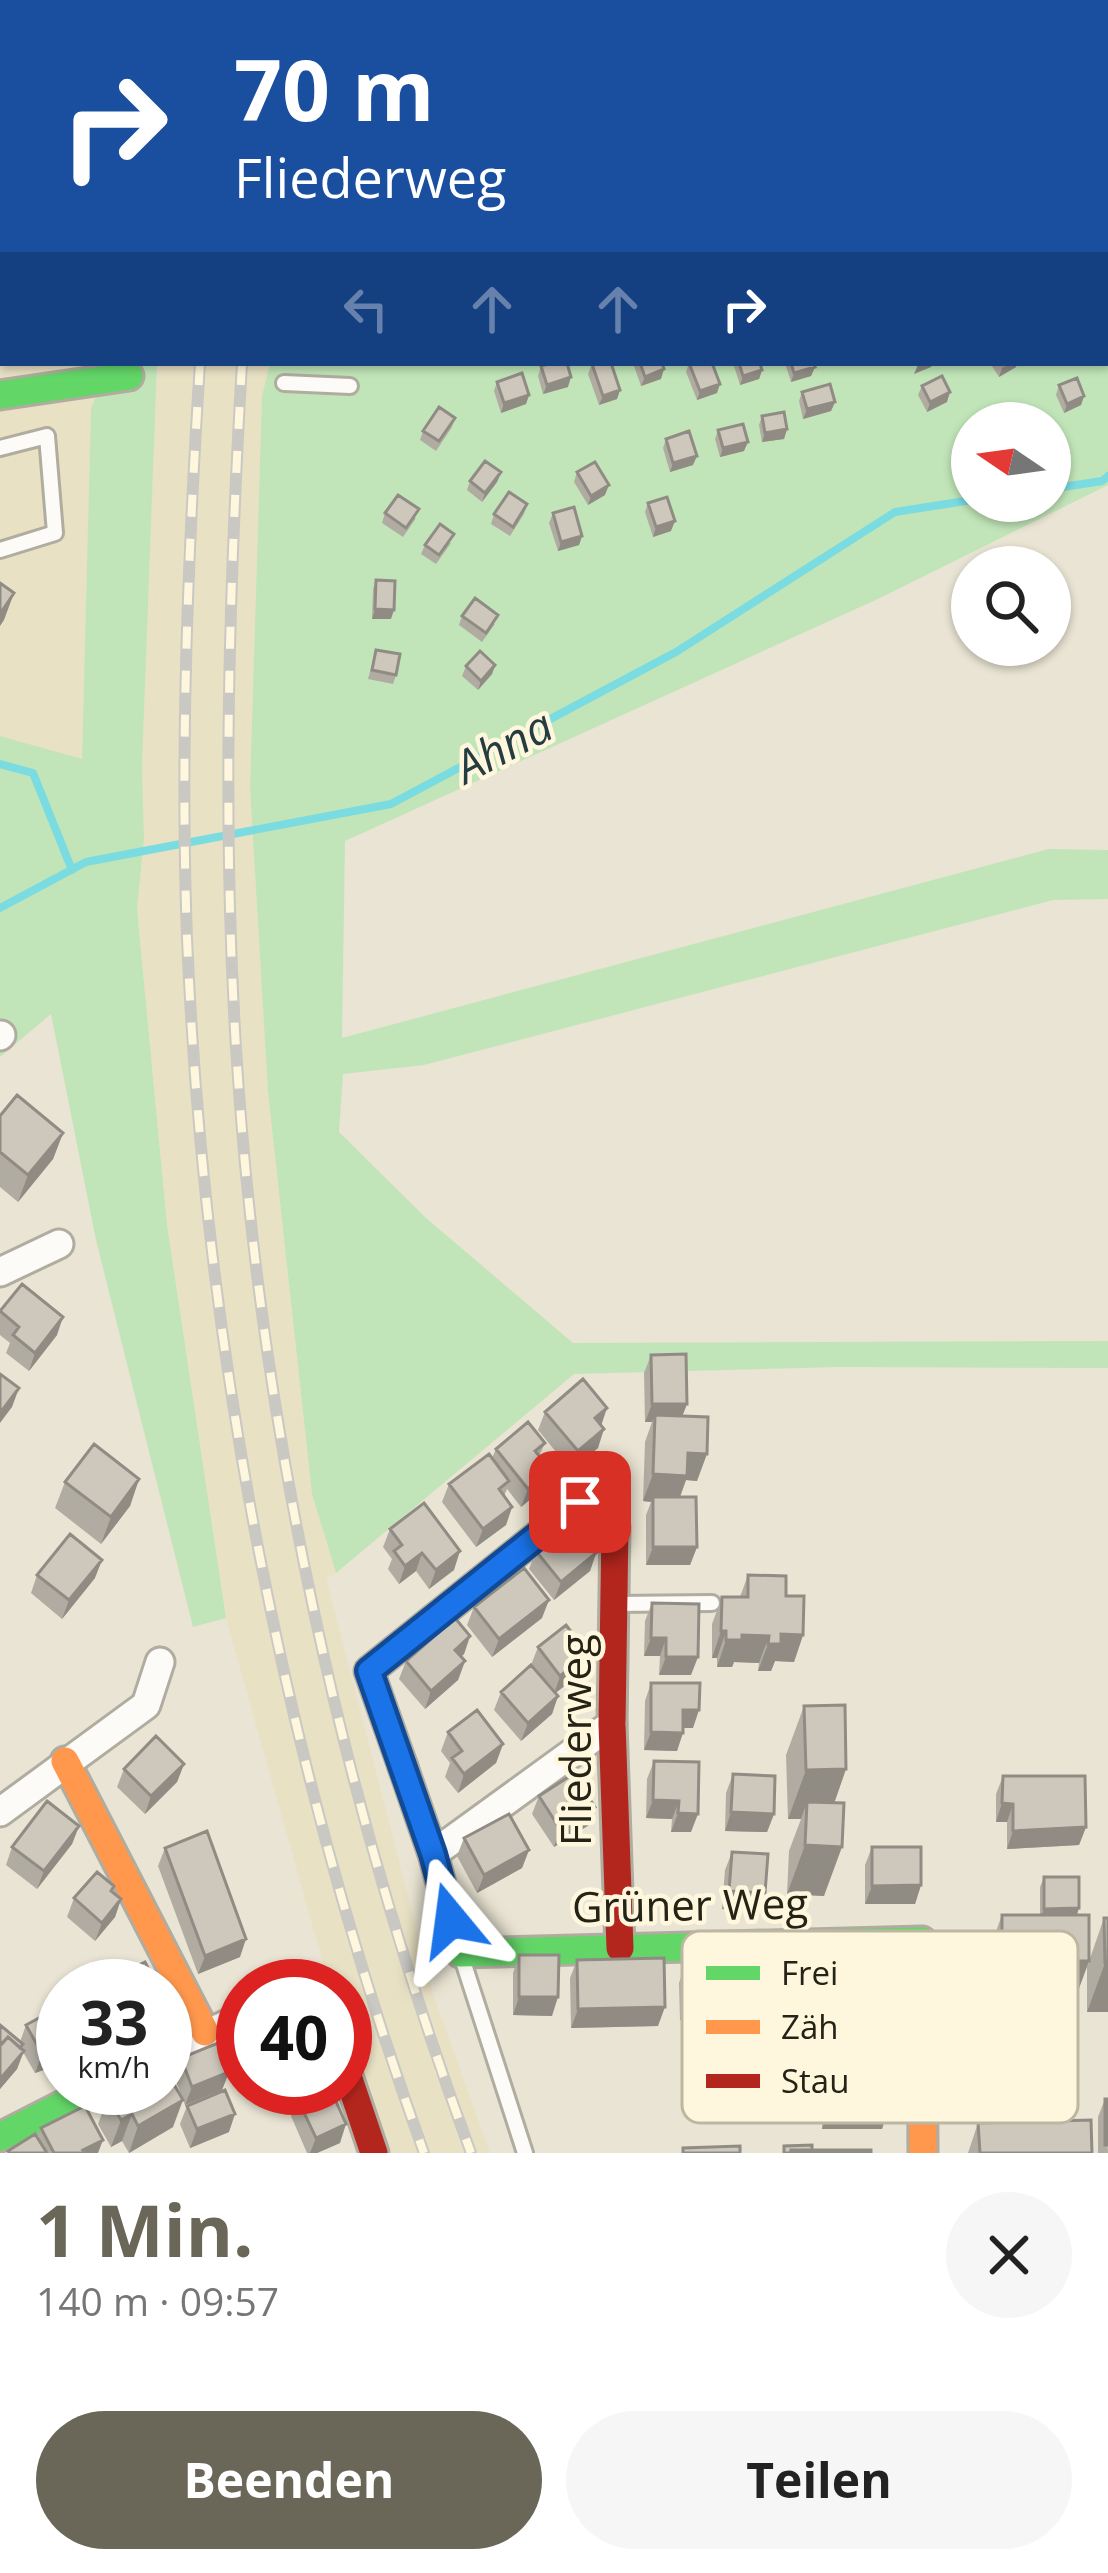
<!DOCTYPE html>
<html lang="de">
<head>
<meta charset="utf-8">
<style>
	body { margin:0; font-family:"Open Sans",sans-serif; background:#f6f6f6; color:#222; height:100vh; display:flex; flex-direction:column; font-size:45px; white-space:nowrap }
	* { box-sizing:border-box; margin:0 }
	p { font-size:39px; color:#767676 }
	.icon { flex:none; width:66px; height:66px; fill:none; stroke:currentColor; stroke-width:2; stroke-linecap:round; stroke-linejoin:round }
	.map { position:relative; height:2153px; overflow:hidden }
	.panel { display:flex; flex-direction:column; background:#fff; flex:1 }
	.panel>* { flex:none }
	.top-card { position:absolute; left:0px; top:0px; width:1110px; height:366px; box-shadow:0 3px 9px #0004; background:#1a4fa0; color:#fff; overflow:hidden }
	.needle { width:78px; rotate:283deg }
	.buttons { position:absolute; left:951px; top:402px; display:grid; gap:24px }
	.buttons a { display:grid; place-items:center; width:120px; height:120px; border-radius:50%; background:#fff; box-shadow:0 3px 9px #0004; font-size:60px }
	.speed { position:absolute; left:36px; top:1959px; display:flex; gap:24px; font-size:60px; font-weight:700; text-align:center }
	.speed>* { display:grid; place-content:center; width:156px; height:156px; border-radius:50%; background:#fff; box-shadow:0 3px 9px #0004; line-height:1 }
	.speed small { font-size:30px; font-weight:400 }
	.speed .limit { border:18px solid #d22; background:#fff; color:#111 }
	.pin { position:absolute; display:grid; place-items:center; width:102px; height:102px; color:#fff; margin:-51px; border-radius:24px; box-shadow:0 6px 18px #0006 }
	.me { position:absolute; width:132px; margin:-66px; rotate:344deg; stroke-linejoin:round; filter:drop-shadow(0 0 9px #0008) }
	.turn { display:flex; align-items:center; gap:42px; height:252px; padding:0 36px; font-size:54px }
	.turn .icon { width:156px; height:156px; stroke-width:2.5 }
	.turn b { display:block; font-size:84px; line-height:102px }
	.lanes { display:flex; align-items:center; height:114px; padding:0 36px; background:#0003; justify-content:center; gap:60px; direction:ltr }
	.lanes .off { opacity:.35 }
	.round { display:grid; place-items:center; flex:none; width:126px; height:126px; border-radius:63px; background:#f6f6f6 }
	.overview { display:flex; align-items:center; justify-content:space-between; height:204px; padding:0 36px }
	h1 { font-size:72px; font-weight:700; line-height:90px; color:#6a6658 }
	.action { display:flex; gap:24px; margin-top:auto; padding:24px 36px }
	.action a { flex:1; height:138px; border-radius:72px; background:#6a6658; color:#fff; font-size:48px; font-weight:700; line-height:138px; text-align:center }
	.action a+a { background:#f6f6f6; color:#222 }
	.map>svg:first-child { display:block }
</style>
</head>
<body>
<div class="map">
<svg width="1108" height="2153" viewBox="0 0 1108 2153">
	<rect width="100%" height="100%" fill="#e9e4d3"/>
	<path fill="#e9e1c4" d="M0,0H161L3,3V363H111L91,409L82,760L0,736Z
		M157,363H270L262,396L250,789L268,1092L312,1494L336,1573L326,1578L434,1997L490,2153H386L345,2031V1986H330L325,1970L226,1618L167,1225L137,909L144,839L142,767Z"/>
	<path fill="#c1e5b8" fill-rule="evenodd" d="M289,0H1108V104L1107,3H289Z
		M1108,191V485L880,598L345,841L342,1038L1049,849L1108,850V899L1053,900L424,1065L343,1074L339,1132L426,1218L573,1343L1108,1341V1368L840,1367L574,1374L336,1573L312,1494L268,1092L250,788L262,396L270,363H1107ZM972,423H1050V501H972Z
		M111,363H157L142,767L144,839L137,909L167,1225L226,1618L193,1627L96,1240L51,1014L0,1057V736L82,759L91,408Z"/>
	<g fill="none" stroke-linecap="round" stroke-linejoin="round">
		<path stroke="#7adbe1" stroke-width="8" d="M1050,489L1102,481L1108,476
			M0,764L33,773L72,870
			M0,908L86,862L391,804L676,652L895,512L972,500"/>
		<g stroke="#b0ac9f" stroke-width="20">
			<path id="lane" d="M0,95L3,93
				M284,383L350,386
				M0,448L47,436L55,533L0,550
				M616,1604L712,1603
				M462,1958L525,2153"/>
		</g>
		<g stroke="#b0ac9f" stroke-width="33">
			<path id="street" d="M130,3L131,0
				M0,1036L1,1035
				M0,1272L59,1244
				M0,1812L146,1705L160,1662
				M433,1854L612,1724
				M165,2053L243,2017"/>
		</g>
		<g stroke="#b0ac9f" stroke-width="33">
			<path id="fast" d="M0,395L129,376
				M403,1767L433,1854L460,1953L922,1941V1985
				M0,2137L96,2088"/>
		</g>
		<g stroke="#b0ac9f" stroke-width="33">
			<path id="slow" d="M65,1761L205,2032
				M922,1985L923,2153"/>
		</g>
		<g stroke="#b0ac9f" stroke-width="33">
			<path id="jam" d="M403,1767L369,1671L580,1502L603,1504L615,1527L612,1724L620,1948
				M345,2067L374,2153"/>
		</g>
		<use href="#lane" stroke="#fcfbf8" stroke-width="14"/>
		<use href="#street" stroke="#fcfbf8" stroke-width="27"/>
		<use href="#fast" stroke="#63d668" stroke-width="27"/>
		<use href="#slow" stroke="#ff974d" stroke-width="27"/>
		<use href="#jam" stroke="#b3261e" stroke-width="27"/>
		<g stroke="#cac8c3" stroke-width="12">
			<path id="rail" d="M204,3V0
				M248,3L249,0
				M200,363C188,554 180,746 187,938C204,1351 284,1764 424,2153
				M242,363C229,591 222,820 236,1048C259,1423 341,1801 471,2153"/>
		</g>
		<use href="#rail" stroke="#fef7dd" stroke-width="8" stroke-dasharray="22" stroke-linecap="butt"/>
	</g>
	<path fill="#b1aca2" d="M3,98V142L0,127V106Z
		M633,363H662L661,379L641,386Z
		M689,363L717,393L697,400L686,372Z
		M733,363H760L762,370L759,379L740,385Z
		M785,363H813L815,367L811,376L791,382Z
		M990,363H1017L1016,367L999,377Z
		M592,364L620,390L617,399L599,405L588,374Z
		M541,366L568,387L543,394L538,376Z
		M497,382L529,395L526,404L501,413L494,391Z
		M1059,385L1084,396L1081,405L1064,413L1056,395Z
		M922,386L947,402L927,412L918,395Z
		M802,392L835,402L831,411L803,419L799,401Z
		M762,416L787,429L784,439L762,442L759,425Z
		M455,418L452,427L436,451L420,440L423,431Z
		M718,430L744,451L720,457L715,439Z
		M666,439L693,465L670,472L663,448Z
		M501,472L497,482L482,502L467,490L470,481Z
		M577,472L605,495L588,505L574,482Z
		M648,503L671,531L653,537L645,512Z
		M527,504L524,514L510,536L491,524L494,514Z
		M385,513L416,518L403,537L382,523Z
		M553,513L582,536L579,545L558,551L549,523Z
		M451,543L436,564L421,554L425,545Z
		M376,580L391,619H372L373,589Z
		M462,616L495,624L482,642L459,625Z
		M376,650L396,675L393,684L368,679Z
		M495,665L492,674L478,690L462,676L466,666Z
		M0,1116L63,1133L53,1159L18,1202L0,1187Z
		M0,1311L57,1335L29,1371L6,1353L10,1343L0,1335Z
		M651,1355L687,1404L682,1416L697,1481L686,1480L680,1497L697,1547L690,1565H646V1515L651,1502L643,1501L645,1442L652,1422H645L644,1373Z
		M545,1412L601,1426L598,1448L571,1470L538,1430Z
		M545,1443L539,1456L544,1488L521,1507L507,1489L504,1496L512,1507L506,1525L476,1547L442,1502L449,1484L492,1458L496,1449Z
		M139,1479L130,1506L101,1544L55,1508L65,1482Z
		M390,1529L454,1570L429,1589L416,1571L399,1584L388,1569L392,1559L383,1547Z
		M536,1551L596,1553L590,1571L554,1600L529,1569Z
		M37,1575L95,1578L62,1619L31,1593Z
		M748,1575L786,1596L803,1635L794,1662L775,1661L771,1671H758L759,1663L734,1662L732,1667H717V1658H712V1624L722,1597H740Z
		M652,1603L691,1675H659L660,1656H644L645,1621Z
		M474,1607L542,1618L492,1657L467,1625Z
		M470,1636L464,1654L461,1657L465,1661L458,1680L425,1709L399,1679L406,1661Z
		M538,1647L588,1654L582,1673L555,1693L558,1696L552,1714L521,1741L494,1710L501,1692L531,1665Z
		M651,1683L693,1728H683L677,1751L644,1750L645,1701Z
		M804,1706L846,1769L834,1803L824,1896L787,1894L789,1851L801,1819H788L786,1755Z
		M448,1732L503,1744L496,1763L458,1793L445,1777L450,1763L441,1751Z
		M654,1761L699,1762L691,1832H671L672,1819L646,1818L647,1779Z
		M184,1764L177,1782L145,1814L117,1787L124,1769Z
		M733,1774L774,1814L767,1832L725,1831L726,1793Z
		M1003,1776L1086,1827L1079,1845L1007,1849V1822H996V1794Z
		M539,1796L589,1825L554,1847L532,1814Z
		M79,1826L72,1844L37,1889L6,1865L12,1847Z
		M464,1838L529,1850L522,1868L477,1893L457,1856Z
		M872,1847L921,1885L915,1904H865V1865Z
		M165,1848L240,1957L198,1974L158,1866Z
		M732,1852L759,1911L722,1909L725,1870Z
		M1044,1877L1077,1915L1089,1961L1071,2010H1051L1054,2091L1043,2121L1092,2153H968L978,2123H991L989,2060L1007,2011L1021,2010H984V1964L1002,1915H1040V1887Z
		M114,1886L112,1892L121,1899L115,1917L95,1941L67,1917L74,1898Z
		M1104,1918H1108V2012H1087V1967Z
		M519,1955L552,2016L513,2015V1973Z
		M577,1960L658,2026L571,2028L570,1978Z
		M784,1962L830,1988L826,1997L807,1998L803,2010H781V1971Z
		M848,1963L882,2009L876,2027L841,2028V1981Z
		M685,1965L767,1998L761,2016L680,2020L679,1983Z
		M0,2025L20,2042L26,2025L57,2062L55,2066L35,2073L23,2052L17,2069L0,2089Z
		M855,2040L888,2110L882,2129H822V2101L829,2082L848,2083V2058Z
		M181,2058L229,2072L222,2090L185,2105L174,2076Z
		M116,2088H165L173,2127L129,2153L122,2141L111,2147L98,2124L108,2098L114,2094Z
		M297,2098L340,2143L317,2153H307L291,2116Z
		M1105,2099L1108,2153H1098V2117Z
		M187,2106L229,2132L190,2148L180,2124Z
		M41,2128L98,2153H7L8,2151L38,2138Z"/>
	<path fill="#908c84" d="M3,279V311H0V280Z
		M922,363H933L931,367L914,374L918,365Z
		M1011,363H1017L1016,367L999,377L1002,368Z
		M815,367L811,376L791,382L794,373Z
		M664,369L661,379L641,386L645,377Z
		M762,370L759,379L740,385L743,376Z
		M571,377L568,387L543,394L547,385Z
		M720,384L717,393L697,400L700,391Z
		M620,390L617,399L599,405L603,396Z
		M950,392L947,402L927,412L930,402Z
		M529,395L526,404L501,413L504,403Z
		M1084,396L1081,405L1064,413L1067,404Z
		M835,402L831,411L803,419L807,409Z
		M787,429L784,439L762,442L765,433Z
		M748,442L744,451L720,457L723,448Z
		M697,456L693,465L670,472L673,463Z
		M501,472L497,482L482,502L485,493Z
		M609,485L605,495L588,505L591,496Z
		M675,521L671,531L653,537L656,527Z
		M582,536L579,545L558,551L561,542Z
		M14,593L4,620L0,626V614Z
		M375,609L394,610L391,619H372Z
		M495,665L492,674L478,690L481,681Z
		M63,1133L53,1159L18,1202L28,1175Z
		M63,1317L57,1335L29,1371L35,1353Z
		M19,1388L12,1407L0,1423V1413Z
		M652,1404H687L680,1422L655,1415L652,1422H645Z
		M607,1408L601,1426L595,1418Z
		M604,1429L598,1448L571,1470L578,1451Z
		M688,1453L707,1454L697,1481L686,1480L678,1502L653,1497L651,1502L643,1501L653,1474Z
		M551,1470L544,1488L521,1507L528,1489Z
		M139,1479L130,1506L101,1544L111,1517Z
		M512,1507L506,1525L476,1547L483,1529Z
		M653,1547H697L690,1565H646Z
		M460,1551L454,1570L429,1589L436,1570Z
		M422,1553L416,1571L399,1584L405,1566Z
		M596,1553L590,1571L554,1600L561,1582Z
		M102,1560L95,1578L62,1619L69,1600Z
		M549,1600L542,1618L492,1657L499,1639Z
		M721,1631H726L717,1658H712Z
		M781,1634L803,1635L794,1662L775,1661L771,1671H758L768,1644Z
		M742,1635L769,1636L759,1663L734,1662L732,1667H717L726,1640Z
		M470,1636L464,1654L448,1668L455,1650Z
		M651,1638H666L660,1656H644Z
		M588,1654L582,1673L554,1694L560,1676Z
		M666,1657H698L691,1675H659Z
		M465,1661L458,1680L425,1709L431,1691Z
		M558,1696L552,1714L521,1741L528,1723Z
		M683,1710H699L693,1728H677Z
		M651,1732L683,1733L677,1751L644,1750Z
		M503,1744L496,1763L458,1793L464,1774Z
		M184,1764L177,1782L145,1814L151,1796Z
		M846,1769L829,1818L807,1802L801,1819H788L806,1770Z
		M653,1800L679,1801L672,1819L646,1818Z
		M1002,1803L1013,1804L1007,1822H996Z
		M595,1807L589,1825L554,1847L560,1829Z
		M731,1812L774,1814L767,1832L725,1831Z
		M678,1813L698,1814L691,1832H671Z
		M79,1826L72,1844L37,1889L44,1871Z
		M1086,1827L1079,1845L1007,1849L1013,1831Z
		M805,1845L842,1847L824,1896L787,1894Z
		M529,1850L522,1868L477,1893L484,1875Z
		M921,1885L915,1904H865L872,1886Z
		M729,1891L765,1893L759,1911L722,1909Z
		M121,1899L115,1917L95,1941L102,1923Z
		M1079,1908L1076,1918H1040L1044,1909Z
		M246,1939L240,1957L198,1974L205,1956Z
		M1002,1961H1089L1071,2010H984Z
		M1105,1963H1108V2012H1087Z
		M807,1988H830L826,1997L803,1998Z
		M519,1997H558L552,2016L513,2015Z
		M767,1998L761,2016L680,2020L687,2001Z
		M784,2001H807L803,2010H781Z
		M665,2007L658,2026L571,2028L578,2009Z
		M848,2009H882L876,2027L841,2028Z
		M63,2043V2058L57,2062L55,2066L35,2073L42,2054Z
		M24,2051L17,2069L0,2089V2079Z
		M229,2072L222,2090L185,2105L192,2087Z
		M1054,2091L1036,2140L992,2142L1010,2093Z
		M183,2100L173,2127L129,2153L138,2126Z
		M829,2110H888L882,2129H822Z
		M132,2114L122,2141L111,2147L121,2120Z
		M235,2114L229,2132L190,2148L197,2129Z
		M346,2124L340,2143L317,2153H310L316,2138Z
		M103,2140L98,2153H82L83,2150Z"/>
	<path fill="#cec8bc" stroke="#908c84" stroke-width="3" d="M3,169V279L0,280V170Z
		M552,363H567L571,377L547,385L541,366Z
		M596,363H611L620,390L603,396L592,364Z
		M640,363H662L664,369L645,377Z
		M689,363H712L720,384L700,391Z
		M739,363H760L762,370L743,376Z
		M791,363H813L815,367L794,373Z
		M522,373L529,395L504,403L497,382Z
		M942,376L950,392L930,402L922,386Z
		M1077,378L1084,396L1067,404L1059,385Z
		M830,384L835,402L807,409L802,392Z
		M439,407L455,418L439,441L423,431Z
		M784,412L787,429L765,433L762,416Z
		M743,424L748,442L723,448L718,430Z
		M689,431L697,456L673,463L666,439Z
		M485,461L501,472L485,493L470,481Z
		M595,462L609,485L591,496L577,472Z
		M509,492L527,504L513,527L494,514Z
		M398,495L419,509L406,528L385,513Z
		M667,497L675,521L656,527L648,503Z
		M574,507L582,536L561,542L553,513Z
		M440,524L454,534L439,555L425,545Z
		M376,580L395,581L394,610L375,609Z
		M0,583L14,593L0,614Z
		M475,598L498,615L486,633L462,616Z
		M376,650L400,654L396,675L372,670Z
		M480,651L495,665L481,681L466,666Z
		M17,1095L63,1133L28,1175L0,1152V1116Z
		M22,1284L63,1317L35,1353L13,1335L19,1327L0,1311Z
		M686,1354L687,1404H652L651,1355Z
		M0,1374L19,1388L0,1413Z
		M583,1379L607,1408L595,1418L604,1429L578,1451L545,1412Z
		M655,1415L708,1417L707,1454L688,1453L687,1476L653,1474Z
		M528,1422L545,1443L535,1451L551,1470L528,1489L496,1449Z
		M94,1444L139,1479L111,1517L65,1482Z
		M489,1454L509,1481L499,1489L512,1507L483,1529L449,1484Z
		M653,1497H696L697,1547H653Z
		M424,1503L460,1551L436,1570L422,1553L405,1566L394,1551L402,1545L390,1529Z
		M571,1522L596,1553L561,1582L536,1551Z
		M70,1534L102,1560L69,1600L37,1575Z
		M524,1568L549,1600L499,1639L474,1607Z
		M748,1575L786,1576V1596H804L803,1635L781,1634V1644H768L769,1636L742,1635V1640H726V1631H721L722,1597H748Z
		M652,1603L699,1604L698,1657H666V1638H651Z
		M455,1618L470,1636L455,1650L465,1661L431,1691L406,1661Z
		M566,1625L588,1654L560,1676L538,1647Z
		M531,1665L558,1696L528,1723L501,1692Z
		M651,1683H700L699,1710H683V1733L651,1732Z
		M845,1705L846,1769L806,1770L804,1706Z
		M477,1710L503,1744L464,1774L452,1758L462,1751L448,1732Z
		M156,1736L184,1764L151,1796L124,1769Z
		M654,1761L699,1762L698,1814L678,1813L679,1801L653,1800Z
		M573,1774L595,1807L560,1829L539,1796Z
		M733,1774L775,1776L774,1814L731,1812Z
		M1003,1776H1085L1086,1827L1013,1831V1804L1002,1803Z
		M47,1801L79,1826L44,1871L12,1847Z
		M807,1802L844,1803L842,1847L805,1845Z
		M509,1814L529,1850L484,1875L464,1838Z
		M207,1831L246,1939L205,1956L165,1848Z
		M872,1847H921V1885L872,1886Z
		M732,1852L768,1854L765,1893L729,1891Z
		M97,1872L114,1886L111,1891L121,1899L102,1923L74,1898Z
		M1044,1877H1079V1908L1044,1909Z
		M1002,1915H1089V1961H1002Z
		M1104,1918H1108V1963H1105Z
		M519,1955H559L558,1997H519Z
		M664,1958L665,2007L578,2009L577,1960Z
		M145,1962L157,1986H116L112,1979Z
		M113,1970L117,1977L112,1979L110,1986H81Z
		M63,2005V2043L60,2045L62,2048L42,2054L26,2025Z
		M0,2025L23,2044L20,2048L8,2037L2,2044L0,2043Z
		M8,2037L24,2051L0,2079V2045Z
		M218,2043L229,2072L192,2087L181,2058Z
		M165,2069L183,2100L138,2126L132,2114L121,2120L108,2098L125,2088H165Z
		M318,2088H330L346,2124L316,2138L297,2098Z
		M225,2090L235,2114L197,2129L187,2106Z
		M1105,2099H1108V2145H1105Z
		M85,2106L103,2140L83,2150L87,2153H54L41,2128Z
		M1091,2120L1092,2153H980L978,2123Z
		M35,2134L47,2153H10L8,2151Z
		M812,2145V2150H791L790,2153H784V2146Z
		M740,2146V2153H683V2148Z
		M791,2150H871V2153H791Z"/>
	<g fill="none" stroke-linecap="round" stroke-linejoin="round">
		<g stroke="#114b97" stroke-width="30">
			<path id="route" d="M451,1920L433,1854L369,1671L580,1502"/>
		</g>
		<use href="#route" stroke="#1a73e8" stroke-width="21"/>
	</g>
	<g text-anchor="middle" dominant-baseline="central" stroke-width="9" stroke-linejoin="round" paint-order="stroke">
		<g font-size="42" fill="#252216" stroke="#fef7dd">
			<text transform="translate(574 1740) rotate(-90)">Fliederweg</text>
			<text transform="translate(690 1904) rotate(-1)">Grüner Weg</text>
		</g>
		<g font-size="45" font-style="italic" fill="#253d40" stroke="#fef7dd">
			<text transform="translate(503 745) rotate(-28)">Ahna</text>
		</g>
	</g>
	<rect x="682" y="1931" width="396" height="192" rx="18" fill="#fef7dd" stroke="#bdb7a1" stroke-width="3"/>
	<rect x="706" y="1966" width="54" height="14" fill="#63d668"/>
	<rect x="706" y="2020" width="54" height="14" fill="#ff974d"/>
	<rect x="706" y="2074" width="54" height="14" fill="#b3261e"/>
	<g font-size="33" fill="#252216">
		<text x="781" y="1985">Frei</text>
		<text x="781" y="2039">Zäh</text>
		<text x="781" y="2093">Stau</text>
	</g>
</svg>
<div class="buttons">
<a><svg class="needle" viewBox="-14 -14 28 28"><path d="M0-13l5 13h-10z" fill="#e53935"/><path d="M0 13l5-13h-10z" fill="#767676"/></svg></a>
<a><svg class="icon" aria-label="search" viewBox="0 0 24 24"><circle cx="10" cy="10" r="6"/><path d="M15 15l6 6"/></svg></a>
</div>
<div class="speed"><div>33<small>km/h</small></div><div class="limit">40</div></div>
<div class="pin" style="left:580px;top:1502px;background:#d93025"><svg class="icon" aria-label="arrive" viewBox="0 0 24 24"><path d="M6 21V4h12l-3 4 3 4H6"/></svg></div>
<svg class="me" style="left:451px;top:1920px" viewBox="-20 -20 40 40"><path d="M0-17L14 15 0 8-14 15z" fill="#1a73e8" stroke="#fff" stroke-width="4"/></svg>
<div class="top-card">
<div class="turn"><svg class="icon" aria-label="right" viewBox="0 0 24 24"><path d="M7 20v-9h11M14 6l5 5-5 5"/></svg><div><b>70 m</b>Fliederweg</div></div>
<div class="lanes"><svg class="icon off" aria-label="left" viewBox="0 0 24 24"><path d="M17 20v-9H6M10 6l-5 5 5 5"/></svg><svg class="icon off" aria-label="ahead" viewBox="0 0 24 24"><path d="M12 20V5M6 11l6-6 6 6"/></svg><svg class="icon off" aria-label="ahead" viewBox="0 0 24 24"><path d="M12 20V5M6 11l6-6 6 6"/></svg><svg class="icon" aria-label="right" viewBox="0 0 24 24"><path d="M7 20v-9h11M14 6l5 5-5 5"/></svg></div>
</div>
</div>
<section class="panel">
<div class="overview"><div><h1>1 Min.</h1><p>140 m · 09:57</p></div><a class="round"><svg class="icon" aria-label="close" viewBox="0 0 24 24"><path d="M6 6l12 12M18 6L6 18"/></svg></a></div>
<div class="action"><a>Beenden</a><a>Teilen</a></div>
</section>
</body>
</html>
